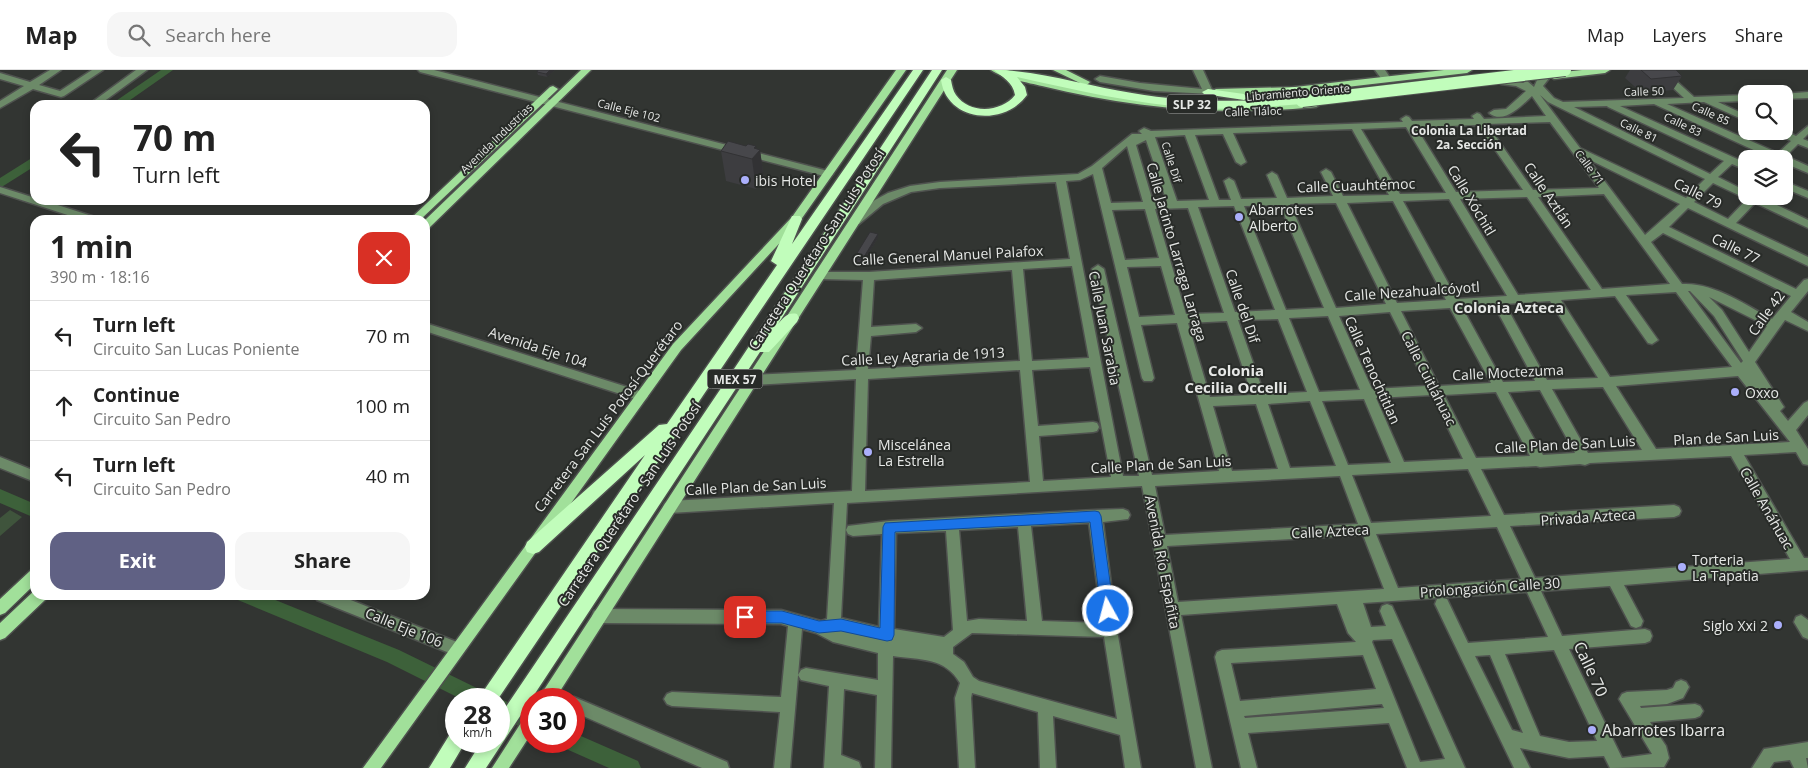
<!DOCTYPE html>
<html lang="en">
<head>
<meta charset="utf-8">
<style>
	body { margin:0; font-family:"Open Sans",sans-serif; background:#f6f6f6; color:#222; height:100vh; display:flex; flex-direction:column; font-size:19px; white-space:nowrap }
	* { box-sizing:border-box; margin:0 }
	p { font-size:16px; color:#767676 }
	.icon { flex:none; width:28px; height:28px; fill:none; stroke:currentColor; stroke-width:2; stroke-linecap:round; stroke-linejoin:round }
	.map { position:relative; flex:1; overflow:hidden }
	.drawer { position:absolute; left:30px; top:145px; width:400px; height:385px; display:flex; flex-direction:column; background:#fff; border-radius:15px; box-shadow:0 2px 8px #0003 }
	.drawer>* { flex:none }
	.guide { position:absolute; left:30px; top:30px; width:400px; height:105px; border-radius:15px; box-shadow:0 2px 8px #0003; background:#fff; color:#222; overflow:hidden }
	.tools { position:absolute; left:1738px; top:15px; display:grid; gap:10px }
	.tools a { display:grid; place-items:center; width:55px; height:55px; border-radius:10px; background:#fff; box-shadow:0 2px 8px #0003; font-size:25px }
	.speed { position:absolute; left:445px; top:618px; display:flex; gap:10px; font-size:25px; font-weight:700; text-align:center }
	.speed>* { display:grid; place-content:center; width:65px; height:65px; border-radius:50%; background:#fff; box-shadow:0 2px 8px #0003; line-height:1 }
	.speed small { font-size:12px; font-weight:400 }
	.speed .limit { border:8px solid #d22; background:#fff; color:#111 }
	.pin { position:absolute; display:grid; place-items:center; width:42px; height:42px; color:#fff; margin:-21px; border-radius:10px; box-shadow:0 2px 8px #0006 }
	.me { position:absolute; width:55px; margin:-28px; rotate:353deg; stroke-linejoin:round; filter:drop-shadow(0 0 4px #0008) }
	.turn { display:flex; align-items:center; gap:18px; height:105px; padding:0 20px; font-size:22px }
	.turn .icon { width:65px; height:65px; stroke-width:2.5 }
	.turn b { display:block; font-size:35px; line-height:42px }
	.round { display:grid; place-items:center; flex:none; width:52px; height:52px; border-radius:15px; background:#f6f6f6 }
	.overview { display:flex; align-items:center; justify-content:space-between; height:85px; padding:0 20px }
	h1 { font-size:30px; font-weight:700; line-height:38px }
	.action { display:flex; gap:10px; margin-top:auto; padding:10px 20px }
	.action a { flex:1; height:58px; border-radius:15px; background:#606184; color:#fff; font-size:20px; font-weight:700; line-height:58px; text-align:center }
	.action a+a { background:#f6f6f6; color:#222 }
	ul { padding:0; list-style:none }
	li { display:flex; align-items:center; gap:15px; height:70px; padding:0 20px; border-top:1px solid #e0e0e0 }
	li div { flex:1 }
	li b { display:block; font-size:19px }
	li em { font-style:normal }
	header { display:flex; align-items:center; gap:30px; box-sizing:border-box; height:70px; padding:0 25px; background:#fff; border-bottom:1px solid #e0e0e0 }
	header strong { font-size:24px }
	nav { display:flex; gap:28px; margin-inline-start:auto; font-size:18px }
	.search { width:350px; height:45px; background:#f6f6f6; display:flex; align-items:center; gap:12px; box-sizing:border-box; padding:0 18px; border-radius:15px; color:#767676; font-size:19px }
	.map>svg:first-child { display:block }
</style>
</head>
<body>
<header>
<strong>Map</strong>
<div class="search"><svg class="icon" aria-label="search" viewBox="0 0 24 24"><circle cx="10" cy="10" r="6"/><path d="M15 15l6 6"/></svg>Search here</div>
<nav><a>Map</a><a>Layers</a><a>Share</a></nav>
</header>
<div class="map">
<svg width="1808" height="698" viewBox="0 0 1808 698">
	<rect width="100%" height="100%" fill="#323532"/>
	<path fill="#3f543c" d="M10,440L22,447L0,466V448Z"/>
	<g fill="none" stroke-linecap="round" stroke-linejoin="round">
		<path fill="#3d613a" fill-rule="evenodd" d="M161,0H173L123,35H110Z
			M35,86V96L0,118V108Z
			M0,419L35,434V448L0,433Z
			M235,525H263L399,580L487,623L490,629H461L387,592L238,530Z
			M499,628L531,643V662L499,646L497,629Z
			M574,663L638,691L641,698H609L564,678L562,671H574Z"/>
		<g stroke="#4f524f" stroke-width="3">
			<path id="minor" d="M50,0H61L39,15L60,21L92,0H103L64,26L61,27L33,19L0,38V31L24,16L0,9V3L30,12Z
				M136,0H147L99,35H88Z
				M418,0H434L828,101L833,104L828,107L420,2Z
				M1193,0H1203L1213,22L1211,24L1154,21L1100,12L1095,9L1100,6L1140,13L1202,19Z
				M1375,0H1385L1391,9L1389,11H1383Z
				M1654,0H1664L1694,27L1746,25V31L1718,32L1746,45V51L1704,32L1667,34L1778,83L1791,71L1772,61L1784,60L1796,66L1808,56V64L1803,69L1808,71V78L1798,74L1786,86L1808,96V103L1784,93V89H1773L1654,34L1620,36L1746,93V100L1732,94L1718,107L1746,121V126H1758L1808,150V158L1755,133L1736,153L1808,187V196L1688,138L1669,157L1796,219L1804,210L1808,209V221L1791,242L1808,252V261L1785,250L1755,292L1782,334L1784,337L1780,341L1788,351L1804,333L1808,331V345L1796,360L1808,379V395L1803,394L1796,382L1744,385L1804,488H1808V500L1624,515L1643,551L1641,556L1636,558L1631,556L1610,516L1541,521L1562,566L1645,559L1650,561L1652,566L1650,571L1645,573L1569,579L1622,688L1652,684L1619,629L1622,624L1627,622L1667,620L1673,618L1676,612L1681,610L1686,612L1689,617L1683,628L1667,634L1640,636L1641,638L1695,634L1700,636L1703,641L1700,646L1695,648L1650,652L1666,676L1669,688L1664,697L1610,698L1604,686L1569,688L1520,678L1530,698H1514L1435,534L1437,529L1442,528L1447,529L1468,573L1548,567L1527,522L1363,533L1371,557L1386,556L1380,541L1382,536L1387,534L1392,536L1465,698H1407L1389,653L1248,663L1257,698H1241L1215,587L1217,582L1222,580L1356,572L1348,563L1337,534L1181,545L1212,698H1196L1142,416L847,433L841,548L879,557L882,464L853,466L848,464L846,460L848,456L889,451L1095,440L1123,439L1128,441L1130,445L1128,449L1103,452L1117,560L1141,698H1125L1120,665L1053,646L1056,698H1040L1038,642L972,623L971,628L975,698H959L955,628L960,613C945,587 920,590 893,586L891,698H875L877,625L844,619L841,685L859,692L861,698H824L829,616L801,610L798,605L801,600L806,598L878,610V583L833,572L816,563L802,559L790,698H774L780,642L672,636L667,634L664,629L667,624L672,622L781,627L788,556L781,554L599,553L594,551L592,546L594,541L599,539L781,540L821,551L827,549L834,433L670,443L665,441L663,437L665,433L670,431L852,421L856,309L752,315L748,313L746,310L748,307L752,305L856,300L863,210L820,209L814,205L816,202H869L1070,189L1056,112L940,118L911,122L883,134L859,154H851L850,152L851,150L875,130L888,123L910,116L940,112L1078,104L1092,96L1132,64H1142L1139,61L1144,58L1151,61L1403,52L1401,49L1406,46L1409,47L1412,51L1474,49L1472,46L1477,43L1480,44L1484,49L1546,46L1532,26C1521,36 1504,55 1489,43L1494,40L1506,39L1526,21L1516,16L1501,14V10L1523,13L1527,11L1534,17L1538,8L1545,4L1550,7L1543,16L1554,28L1563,32L1684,28ZM1540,25L1548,32L1705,109L1686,128L1580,78ZM1607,36L1608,37L1724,91L1710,104L1574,37ZM1550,52L1599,118L1533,120L1487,54ZM1478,55L1523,120L1456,122L1416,57ZM1406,57L1446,123L1400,124L1361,59ZM1352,59L1389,125L1343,126L1331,102L1326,99L1321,102L1333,126L1287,128L1277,105L1272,102L1267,105L1277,128L1241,129L1234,111L1229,108L1224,111L1231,130H1219L1195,65L1223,64L1236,92L1241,95L1246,92L1233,63ZM1185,65L1209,130L1177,131L1155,67ZM1146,70L1167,132H1153L1136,75ZM1127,76L1143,132L1111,133L1102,98ZM1588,89L1680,134L1645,165ZM1093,104L1142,308L1144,311H1152L1154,308L1141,255L1177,253L1219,401L1152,405L1104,199L1098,195L1092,199L1139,406H1123L1066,111L1080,110ZM1713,113L1747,129L1728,149L1694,132ZM1604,124L1670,214L1602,219L1538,127ZM1527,127L1591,220L1518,225L1460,129ZM1449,129L1507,226L1457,229L1403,131ZM1393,131L1446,230L1397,233L1347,133ZM1336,133L1386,234L1336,238L1290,134ZM1280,135L1324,238L1286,240L1244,136ZM1234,136L1275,240L1235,242L1198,137ZM1188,138L1224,243L1186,244L1155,139ZM1145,139L1159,188L1125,190L1112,140ZM1663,163L1791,226L1772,249C1746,235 1713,212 1682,214L1651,172ZM1072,196L1089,288L1032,291L1023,199ZM1161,196L1175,245L1139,247L1127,197ZM1012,200L1020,291L868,299L871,266L916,262L922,258L916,254L871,257L874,210ZM1688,221H1690L1714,246L1743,291L1741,293ZM1676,222L1732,297L1610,307L1561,230L1615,226L1648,273L1652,274L1658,270L1626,225ZM1709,227L1767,256L1749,282L1722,240ZM1550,231L1598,308L1547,310L1505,234ZM1494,235L1535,311L1503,312L1462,237ZM1450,238L1491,313L1439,316L1401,241ZM1390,242L1427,316L1372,319L1339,246ZM1328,246L1360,320L1319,322L1289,248ZM1278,249L1307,322L1264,324L1238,250ZM1227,251L1252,325L1210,327L1188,253ZM1090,297L1111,407L1043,411L1039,366L1093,362L1097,361L1099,357L1097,353L1093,352L1038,356L1032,300ZM1020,300L1030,412L865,421L868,309ZM1738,306L1790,372L1656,379L1616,316ZM1603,317L1642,380L1588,383L1552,319ZM1540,320L1575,383L1543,385L1508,322ZM1496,322L1530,386L1476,388L1444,325ZM1432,325L1463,389L1404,392L1376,328ZM1364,329L1391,393L1348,395L1322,331ZM1310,331L1336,396L1290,398L1268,334ZM1256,334L1278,399L1232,401L1213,336ZM1731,386L1790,489L1535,508L1510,456L1674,447L1679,445L1681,441L1679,437L1674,435L1504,445L1481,399L1536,396L1540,397L1580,394L1585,395L1590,393ZM1468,399L1491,446L1371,453L1352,405ZM1340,406L1358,454L1165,465L1155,416ZM1089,453L1102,553L1042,551L1031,456ZM1018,457L1027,551L979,549L967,551L959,460ZM1497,457L1521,509L1398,518L1376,464ZM946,461L953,560L944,567L894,559L896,463ZM1363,465L1384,519L1178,532L1167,476ZM972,563L1104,567L1117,649L979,611L973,607L964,592L953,584V577ZM1392,569L1445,689L1420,692L1372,572L1373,570ZM1554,580L1597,671L1569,672L1540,666L1505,584ZM1363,585L1376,619L1240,631L1231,593ZM1490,585L1523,663L1512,660L1475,586ZM1382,634L1384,638L1245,648L1244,646Z
				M1808,22V28L1784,29V24H1782Z
				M1784,111L1808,121V128L1784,118Z
				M0,117L35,128V130H42L98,148L99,150H83L0,123Z
				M425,253L646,323L648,326L646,329L642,331L425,261Z
				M0,387L35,401V412L0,398Z
				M315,525H338L462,574L464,579L462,584L457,586L317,530Z
				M1801,545L1808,550V569L1803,567L1794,552L1796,547Z
				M549,617L566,624L569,629H543L541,624L544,619Z
				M574,627L727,692L729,698H702L574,642V629H569Z
				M1808,672V688H1806L1808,698H1794L1790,690L1774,692L1770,698H1752L1764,679Z"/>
		</g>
		<g stroke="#4f524f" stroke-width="3">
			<path id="major" d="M581,0H591L429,158L425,160V150Z
				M896,0H906L800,151L681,280L381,698H363L673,274L792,147Z
				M947,0H957L555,629H538Z
				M991,0H1006L1074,18L1154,32L1235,36L1316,31L1321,34L1316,37C1221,46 1135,39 1042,16C1029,13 1001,8 991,0Z
				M1053,0H1066L1090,12L1088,14H1082Z
				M1444,0H1472L1467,3L1295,23L1216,25L1211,22L1216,19L1295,17Z
				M1582,0H1610L1605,3L1554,9L1549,6L1554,3Z
				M553,16L558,19L556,21L420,150H409L550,17Z
				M35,499V514L5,543L0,545V529L30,501Z
				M35,520V525H47L45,530L5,568L0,570V553Z
				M531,642V664L509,698H492L526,645Z"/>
		</g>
		<g stroke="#4f524f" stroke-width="3">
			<path id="highway" d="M913,0H923L498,629H478L645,385L539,482L533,484L527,482L525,477L527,472L659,355L667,354L777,195L771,191L792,146H800L802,149L792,174Z
				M932,0H942L778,254C784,247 788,242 797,244L799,248L797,252L769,282H760L486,698H465L482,671H499V647L732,302Z
				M994,0C1038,0 1087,16 1132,23C1189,33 1245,32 1302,28L1308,31L1302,34C1266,37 1231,40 1195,38C1135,34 1076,20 1017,7L1025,17L1027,25C1004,57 947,52 941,10L946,7L951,10C952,15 953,21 956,25C970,45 1002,42 1015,25C1013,12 1002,7 994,0Z
				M1295,17L1299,18L1301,20L1299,22L1266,28L1260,25L1266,22Z
				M1208,19L1244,24L1250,27L1244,30L1204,24L1202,22Z
				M456,662V671H466L450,698H429L450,664Z"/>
		</g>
		<use href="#minor" fill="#6c8a68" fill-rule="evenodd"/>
		<use href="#major" fill="#a1e09a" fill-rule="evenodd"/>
		<use href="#highway" fill="#c1fdbb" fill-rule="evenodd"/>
		<g stroke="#4f524f" stroke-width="14" stroke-linecap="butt">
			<path id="highway-bridge" d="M1302,31L1565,0"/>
		</g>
		<use href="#highway-bridge" stroke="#c1fdbb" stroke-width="12"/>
	</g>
	<path fill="#3d3d40" d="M555,0L547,7L538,5L537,2Z
		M1630,0H1676L1682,6L1673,20L1642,23L1625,8Z
		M746,76H756V79L760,80L764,110L756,119L726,111L721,81Z
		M878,168L862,193L854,191V188Z"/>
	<path fill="#323234" d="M550,0H555L547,7L546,4Z
		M756,76L757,83L760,80L764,110L756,119L752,89L754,78Z
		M878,164V168L862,193V190Z"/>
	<path fill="#47474b" stroke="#323234" d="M538,0H550L546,4L537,2Z
		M1641,0H1676L1682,6L1651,9Z
		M728,71L746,76L748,74L756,76L754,78L760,80L752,89L721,81Z
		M870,162L878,164L862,190L854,188Z"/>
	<path fill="#1a73e8" stroke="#114b97" d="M1095,441L1099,442L1101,446L1114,541L1112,545L1108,547L1103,545L1101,541L1090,452L895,462L894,565L892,570L887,571L841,561L819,563L782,553H745L740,551L738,547L740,542L745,541H782L819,551L841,549L880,558L883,457L885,453Z"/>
	<g fill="#abaffb" stroke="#282b28" stroke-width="2">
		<circle cx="745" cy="110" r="5"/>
		<circle cx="1239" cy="147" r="5"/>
		<circle cx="1735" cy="322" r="5"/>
		<circle cx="868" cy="382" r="5"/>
		<circle cx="1682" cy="497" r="5"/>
		<circle cx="1778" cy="555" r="5"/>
		<circle cx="1592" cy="660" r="5"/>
	</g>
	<g text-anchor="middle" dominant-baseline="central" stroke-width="4" stroke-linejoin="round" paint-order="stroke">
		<g font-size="11" fill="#e6e8e6" stroke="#282b28">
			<text transform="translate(1644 21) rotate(-2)">Calle 50</text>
			<text transform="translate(1298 22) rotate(-5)">Libramiento Oriente</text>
			<text transform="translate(629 40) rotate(14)">Calle Eje 102</text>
			<text transform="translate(1253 41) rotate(-2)">Calle Tláloc</text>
			<text transform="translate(1711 43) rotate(24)">Calle 85</text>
			<text transform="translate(1683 54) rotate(25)">Calle 83</text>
			<text transform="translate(1639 60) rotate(26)">Calle 81</text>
			<text transform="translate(496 68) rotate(-44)">Avenida Industrias</text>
			<text transform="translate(1172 92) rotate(72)">Calle Dif</text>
			<text transform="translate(1590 97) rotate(53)">Calle 71</text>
		</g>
		<g fill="#282b28" stroke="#adafad" stroke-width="1">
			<rect x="1167" y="24.5" width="50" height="19" rx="4"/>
			<rect x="707.5" y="299.5" width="55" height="19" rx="4"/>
		</g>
		<g font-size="12" font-weight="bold" fill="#e6e8e6">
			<text x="1192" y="34">SLP 32</text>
			<text x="735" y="309">MEX 57</text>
		</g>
		<g font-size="12" font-weight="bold" fill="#e6e8e6" stroke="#282b28">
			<text x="1469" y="60">Colonia La Libertad<tspan x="1469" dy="14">2a. Sección</tspan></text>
		</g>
		<g font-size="14" fill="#e6e8e6" stroke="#282b28" text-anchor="start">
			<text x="755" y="110">ibis Hotel</text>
			<text x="1249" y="139">Abarrotes<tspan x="1249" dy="16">Alberto</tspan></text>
			<text x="1745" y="322">Oxxo</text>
			<text x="878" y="374">Miscelánea<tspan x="878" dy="16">La Estrella</tspan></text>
			<text x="1692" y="489">Torteria<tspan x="1692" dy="16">La Tapatia</tspan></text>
			<text x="1768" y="555" text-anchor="end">Siglo Xxi 2</text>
		</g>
		<g font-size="14" fill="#e6e8e6" stroke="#282b28">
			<text transform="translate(1356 115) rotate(-2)">Calle Cuauhtémoc</text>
			<text transform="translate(1698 123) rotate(26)">Calle 79</text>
			<text transform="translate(1549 125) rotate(56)">Calle Aztlán</text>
			<text transform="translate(1472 130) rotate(59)">Calle Xóchitl</text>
			<text transform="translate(1736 178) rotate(26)">Calle 77</text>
			<text transform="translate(816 179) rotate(-57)">Carretera Querétaro-San Luis Potosí</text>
			<text transform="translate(1177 182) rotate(74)">Calle Jacinto Larraga Larraga</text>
			<text transform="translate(948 185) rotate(-3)">Calle General Manuel Palafox</text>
			<text transform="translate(1412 221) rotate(-4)">Calle Nezahualcóyotl</text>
			<text transform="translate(1243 236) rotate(71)">Calle del Dif</text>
			<text transform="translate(1766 243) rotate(-54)">Calle 42</text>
			<text transform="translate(1105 258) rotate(79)">Calle Juan Sarabia</text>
			<text transform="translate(538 277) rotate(18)">Avenida Eje 104</text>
			<text transform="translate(923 286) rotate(-3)">Calle Ley Agraria de 1913</text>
			<text transform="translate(1373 300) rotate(66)">Calle Tenochtitlan</text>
			<text transform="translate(1508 302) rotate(-3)">Calle Moctezuma</text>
			<text transform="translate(1429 308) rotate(63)">Calle Cuitláhuac</text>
			<text transform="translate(608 346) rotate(-53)">Carretera San Luis Potosí-Querétaro</text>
			<text transform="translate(1726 367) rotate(-3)">Plan de San Luis</text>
			<text transform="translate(1565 374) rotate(-3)">Calle Plan de San Luis</text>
			<text transform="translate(1161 394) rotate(-3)">Calle Plan de San Luis</text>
			<text transform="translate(756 416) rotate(-3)">Calle Plan de San Luis</text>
			<text transform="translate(629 434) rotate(-56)">Carretera Querétaro - San Luis Potosí</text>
			<text transform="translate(1767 438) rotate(60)">Calle Anáhuac</text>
			<text transform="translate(1588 447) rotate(-4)">Privada Azteca</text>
			<text transform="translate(1330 461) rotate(-3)">Calle Azteca</text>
			<text transform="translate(1163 492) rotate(79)">Avenida Río Españita</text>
			<text transform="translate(1490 517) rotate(-4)">Prolongación Calle 30</text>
			<text transform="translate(404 557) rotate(22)">Calle Eje 106</text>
		</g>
		<g font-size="15" font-weight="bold" fill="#e6e8e6" stroke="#282b28">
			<text x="1509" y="237">Colonia Azteca</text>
			<text x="1236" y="300">Colonia<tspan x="1236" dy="17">Cecilia Occelli</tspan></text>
		</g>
		<g font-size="16" fill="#e6e8e6" stroke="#282b28">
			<text transform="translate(1591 599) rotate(65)">Calle 70</text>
		</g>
		<g font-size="16" fill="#e6e8e6" stroke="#282b28" text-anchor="start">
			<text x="1602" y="660">Abarrotes Ibarra</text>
		</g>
	</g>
</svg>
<div class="tools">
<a><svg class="icon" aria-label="search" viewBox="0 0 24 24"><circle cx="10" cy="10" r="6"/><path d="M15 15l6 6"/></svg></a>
<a><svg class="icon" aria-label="layers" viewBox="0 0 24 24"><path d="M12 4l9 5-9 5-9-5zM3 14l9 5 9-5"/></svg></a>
</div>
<div class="speed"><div>28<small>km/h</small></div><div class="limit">30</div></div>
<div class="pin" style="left:745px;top:547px;background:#d93025"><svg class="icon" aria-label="arrive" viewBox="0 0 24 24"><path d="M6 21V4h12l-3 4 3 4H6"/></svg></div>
<svg class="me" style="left:1108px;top:541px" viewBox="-20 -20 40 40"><circle r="17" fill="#1a73e8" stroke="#fff" stroke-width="3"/><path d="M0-11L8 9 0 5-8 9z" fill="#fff"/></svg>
<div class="guide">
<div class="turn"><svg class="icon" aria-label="left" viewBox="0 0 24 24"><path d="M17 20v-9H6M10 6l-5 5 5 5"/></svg><div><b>70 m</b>Turn left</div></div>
</div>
<section class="drawer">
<div class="overview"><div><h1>1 min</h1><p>390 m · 18:16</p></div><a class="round" style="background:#d93025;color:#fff"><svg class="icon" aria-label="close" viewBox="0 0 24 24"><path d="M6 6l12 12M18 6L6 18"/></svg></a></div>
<ul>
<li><svg class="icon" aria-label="left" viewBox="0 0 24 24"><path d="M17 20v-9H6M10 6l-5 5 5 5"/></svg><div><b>Turn left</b><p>Circuito San Lucas Poniente</p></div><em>70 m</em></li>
<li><svg class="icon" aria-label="ahead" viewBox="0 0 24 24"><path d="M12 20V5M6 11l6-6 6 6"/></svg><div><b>Continue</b><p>Circuito San Pedro</p></div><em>100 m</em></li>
<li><svg class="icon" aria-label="left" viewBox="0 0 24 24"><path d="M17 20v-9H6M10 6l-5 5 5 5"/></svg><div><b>Turn left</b><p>Circuito San Pedro</p></div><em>40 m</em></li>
</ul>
<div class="action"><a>Exit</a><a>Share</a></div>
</section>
</div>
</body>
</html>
